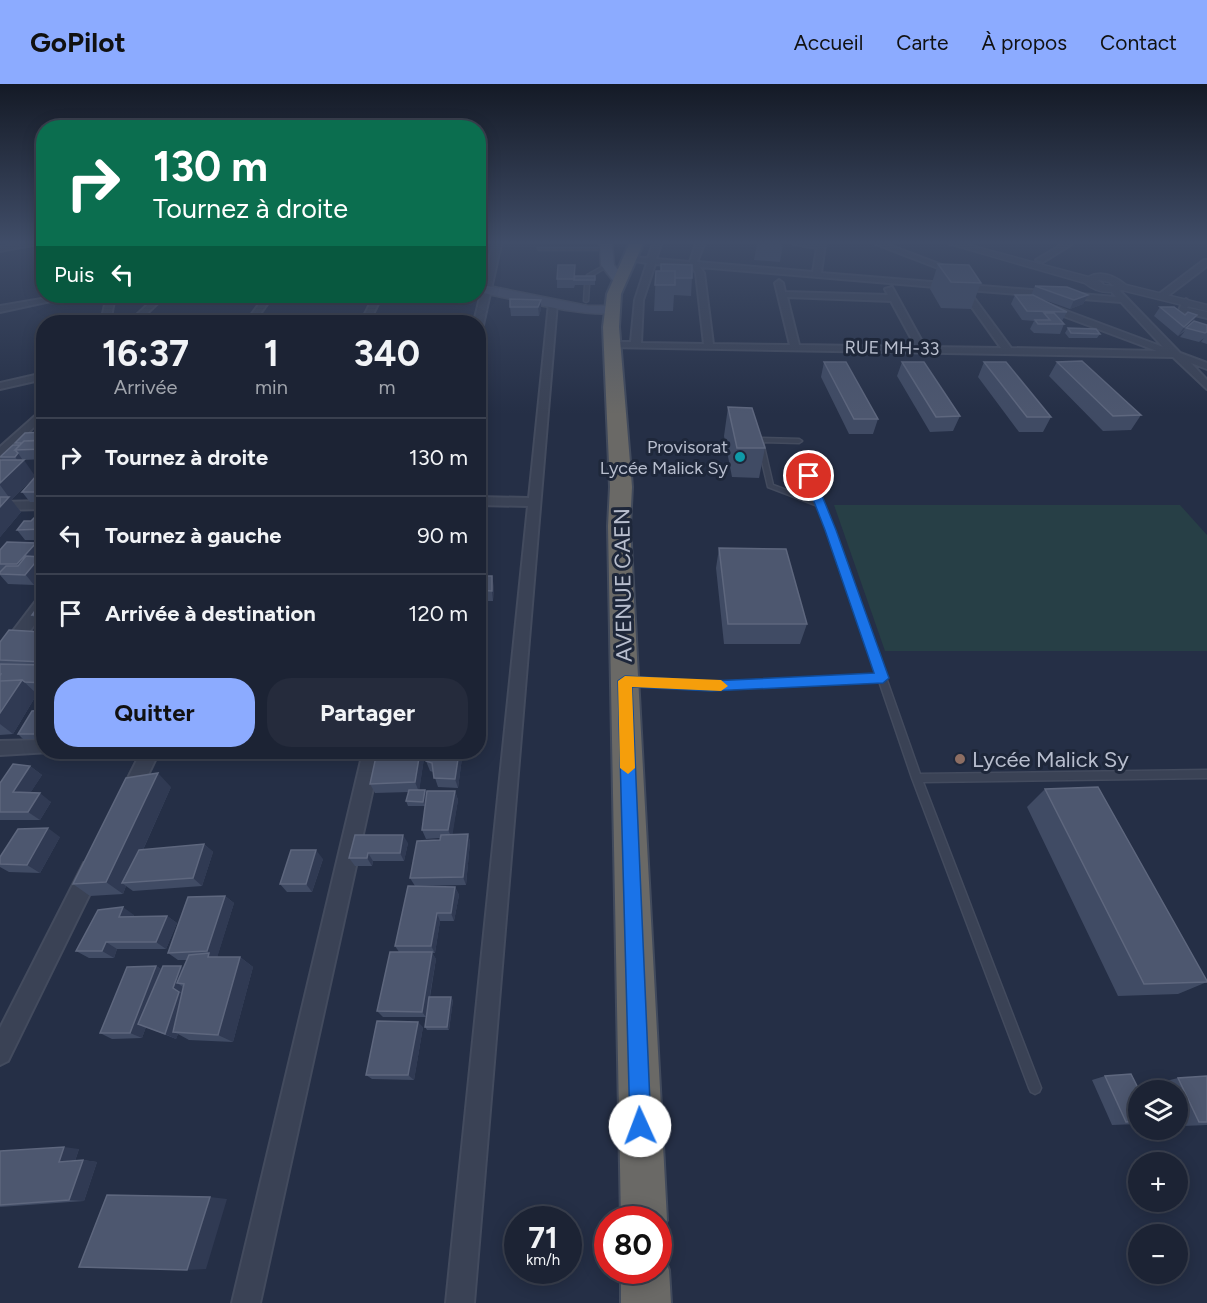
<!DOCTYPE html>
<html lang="fr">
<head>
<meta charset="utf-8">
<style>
	body { margin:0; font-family:Figtree,sans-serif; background:#252b3c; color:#f1f3f6; height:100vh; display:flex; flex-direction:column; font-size:22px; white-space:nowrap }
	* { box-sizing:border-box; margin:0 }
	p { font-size:20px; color:#a0a4ac }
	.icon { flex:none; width:33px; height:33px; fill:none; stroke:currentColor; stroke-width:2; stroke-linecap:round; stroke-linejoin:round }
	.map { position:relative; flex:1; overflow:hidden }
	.panel { position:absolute; left:36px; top:231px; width:450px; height:444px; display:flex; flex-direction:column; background:#1c2334; border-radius:24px; box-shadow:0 3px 15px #0003,0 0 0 2px #3a404f }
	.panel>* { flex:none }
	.banner { position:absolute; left:36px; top:36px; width:450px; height:183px; border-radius:24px; box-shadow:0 3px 15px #0003,0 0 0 2px #3a404f; background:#0b6e4f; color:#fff; overflow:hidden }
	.tools { position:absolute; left:1128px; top:996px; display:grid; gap:12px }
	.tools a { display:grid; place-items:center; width:60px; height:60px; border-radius:50%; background:#1c2334; box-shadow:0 3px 15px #0003,0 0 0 2px #3a404f; font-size:30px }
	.speed { position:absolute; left:504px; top:1122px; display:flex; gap:12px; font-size:30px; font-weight:700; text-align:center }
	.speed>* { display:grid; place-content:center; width:78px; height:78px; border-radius:50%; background:#1c2334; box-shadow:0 3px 15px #0003,0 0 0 2px #3a404f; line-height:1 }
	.speed small { font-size:15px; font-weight:400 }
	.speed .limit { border:9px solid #d22; background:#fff; color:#111 }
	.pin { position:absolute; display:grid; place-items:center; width:51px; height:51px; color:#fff; margin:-26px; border:3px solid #fff; border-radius:50%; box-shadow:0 2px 6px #0007 }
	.me { position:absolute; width:66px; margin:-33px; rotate:358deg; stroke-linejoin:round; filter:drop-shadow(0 0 4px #0008) }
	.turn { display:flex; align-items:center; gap:21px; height:126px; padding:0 18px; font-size:27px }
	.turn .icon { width:78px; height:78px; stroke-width:2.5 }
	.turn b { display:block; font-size:42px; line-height:51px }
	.then { display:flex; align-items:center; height:57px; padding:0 18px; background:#0003; gap:12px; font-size:22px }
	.eta { display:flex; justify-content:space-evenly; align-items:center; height:102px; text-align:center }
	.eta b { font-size:36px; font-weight:700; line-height:42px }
	.primary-button { display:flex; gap:12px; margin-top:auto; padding:12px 18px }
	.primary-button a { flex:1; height:69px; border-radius:24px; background:#8cabff; color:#111; font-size:24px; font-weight:700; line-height:69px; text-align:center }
	.primary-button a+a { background:#252b3c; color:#f1f3f6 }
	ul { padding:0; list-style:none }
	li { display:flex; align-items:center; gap:18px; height:78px; padding:0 18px; border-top:2px solid #3a404f }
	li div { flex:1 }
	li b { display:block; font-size:22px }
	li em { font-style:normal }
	header { display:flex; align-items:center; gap:36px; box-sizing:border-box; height:84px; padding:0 30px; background:#8cabff; color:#111 }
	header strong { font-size:28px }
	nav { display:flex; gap:33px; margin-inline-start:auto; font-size:21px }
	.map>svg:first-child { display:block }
</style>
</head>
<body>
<header>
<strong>GoPilot</strong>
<nav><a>Accueil</a><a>Carte</a><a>À propos</a><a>Contact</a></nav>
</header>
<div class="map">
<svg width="1207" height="1219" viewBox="0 0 1207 1219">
	<rect width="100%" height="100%" fill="#252f46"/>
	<path fill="#273f46" d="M834,421H1180L1207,451V567H885Z"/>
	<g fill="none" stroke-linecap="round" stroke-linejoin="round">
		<g stroke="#434b5e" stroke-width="3">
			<path id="service" d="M538,164H606L608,165L606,166H539Z
				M607,180L610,181L590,193L589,197H587V191Z
				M587,200L589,201L588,217L586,218L584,217L585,201Z
				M760,354L799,355L802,357L799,359L763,358L773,401L816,417L806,392L809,390L812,392L834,446L920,690L1207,686V694L923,698L1041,1004L1039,1008L1035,1010L1031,1008L1029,1004L912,694L879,597L711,605L628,601L624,598L628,595L711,599L877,591L828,446L818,422L768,403L757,356Z"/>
		</g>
		<g stroke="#434b5e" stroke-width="4">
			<path id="minor" d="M21,160H38L0,167V163Z
				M493,160H501L483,241L478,244V238H474Z
				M653,160H661L656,175L690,178L696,160H704L697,178L813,188L817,164L794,160H825L821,189L1116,213L1112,208L1119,206L1180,269L1207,279V285L1191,279L1207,296V305L1173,273L608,263L606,261L611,258H631L635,216L647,179L624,175L628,173L648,174ZM655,180L692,183L696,189L704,260L641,259L643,216ZM700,183L959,205L1001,264L925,263L892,203L885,205L888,211L785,208L783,199L779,196L775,199L790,261L713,260L704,189ZM968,206L1121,218L1163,263L1045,219L1042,220V224L1157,267L1011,264ZM787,213L891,217L916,263L799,261Z
				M876,160H886L963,189L956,191Z
				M1063,160H1072L1043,178L1036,176Z
				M1204,176H1207V182L1165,214H1159V210Z
				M59,212H74L0,228V222Z
				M107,212H115L110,238H101Z
				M157,212H165L138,238H129Z
				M265,212H273L254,238H246Z
				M374,212H382L369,238H361Z
				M1186,215L1190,218L1187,224L1207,228V234L1179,227L1182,218Z
				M553,216L557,219L474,1219H446L528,422L478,421V413L529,414L549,219Z
				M44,289V295L0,305V299Z
				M44,324V334L0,374V363Z
				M44,417V425L0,426V418Z
				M44,512V528L6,579L0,581V564L39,513Z
				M44,656V668H50L0,671V657Z
				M141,668H159L135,718L128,720L121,718L119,712Z
				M363,668H381L260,1219H232Z
				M91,777L98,779L101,786L98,793L8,977L0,981V944L84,779Z"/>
		</g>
		<g stroke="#434b5e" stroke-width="3">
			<path id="tertiary" d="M950,160H965L1088,193C1101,186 1115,192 1126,201L1207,221V227L1122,206C1109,210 1096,208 1085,199ZM1098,196L1109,198L1114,202L1104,201Z"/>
		</g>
		<g stroke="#434b5e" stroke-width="3">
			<path id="secondary" d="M478,200L588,222H612L618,226C605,239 501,212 478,208Z"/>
		</g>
		<g stroke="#434b5e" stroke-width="3">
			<path id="primary" d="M600,160H612L614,181L626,195L624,198H614L601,181Z"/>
		</g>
		<g stroke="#414a5c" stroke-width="4">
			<path id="trunk" d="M629,160H643L621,210L619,243L632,403L630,442L667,1136L658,1153V1136H621L608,442L610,403L603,243L607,210Z
				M658,1167L662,1169L669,1186L671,1219H621V1186H658Z"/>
		</g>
		<use href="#service" fill="#3a4255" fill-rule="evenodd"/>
		<use href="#minor" fill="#3a4255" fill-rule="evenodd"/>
		<use href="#tertiary" fill="#3a4255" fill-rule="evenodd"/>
		<use href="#secondary" fill="#475068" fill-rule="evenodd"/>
		<use href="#primary" fill="#586175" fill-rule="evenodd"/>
		<use href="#trunk" fill="#6a6966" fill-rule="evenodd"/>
	</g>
	<path fill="#404b64" d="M757,160H783L780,178L754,176Z
		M938,180L981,199L971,225L941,224L930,205Z
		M656,187L692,194L691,212L674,211L673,227H654Z
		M575,192L595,196V201H575L574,204H557V195Z
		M1035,202L1088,211L1083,220L1070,225L1033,212L1067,228L1062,237L1064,240L1060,250L1034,249L1030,245L1034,237L1022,236L1011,220L1015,211H1033H1031Z
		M541,216V225L539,232H511L510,223Z
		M1160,223L1185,231L1194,237L1207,241V260L1201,258L1204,254L1199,258L1180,253L1185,247L1178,252L1154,232Z
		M1068,244L1100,250L1097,254H1069L1065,249Z
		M824,278L878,335L873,350H849L821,293Z
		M902,278L960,332L953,347L930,348L897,292Z
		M984,278L1051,333L1043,348H1019L978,293Z
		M1057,278L1141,331L1131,346L1103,347L1049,292Z
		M728,323L765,364L759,394L732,393L724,352Z
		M44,351V355L42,356H44V375L23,376L22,375L20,376L35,392L11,416L21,428L0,453V376H2L0,373L17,361L15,359Z
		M44,383V418H30L22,408Z
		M44,428V456H25L17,446L31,437Z
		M719,464L807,540L800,560H724L716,484Z
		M0,466L41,474L34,501L8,500L0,491Z
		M478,492L494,502L493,517H478Z
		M44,520V536L37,537L32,531Z
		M478,521H486L488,532L484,555H482L484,562L479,587H478Z
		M44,549V608H35L37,610L13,650L0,651V558Z
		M44,626L42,655H23L18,650Z
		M377,668H425L419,706H425L427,709L455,707L458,716L452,750H468L470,758L466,801L415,802L410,794L440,756V754L426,755L422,746L425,722H408L406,717L409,708L375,709L370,700Z
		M462,674L458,704L438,703L433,688L430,687L426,677Z
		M30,682L42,691L30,709L51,718L40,736H0V699Z
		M171,703L143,766L204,760L213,768L202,802L133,807L126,802L123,810L90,812L73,800Z
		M1045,705L1207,898L1178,910L1118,912L1027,723Z
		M60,753L40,789L9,788L0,783V773Z
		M408,759L404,777H373L372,782H355L349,774Z
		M323,775L312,808H287L280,800Z
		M455,803L459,811L454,837H440L435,869H432L436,875L430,913L453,916L449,946H427L425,943L426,933H383L377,927L399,868L395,862Z
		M225,812L234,819L217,873H240L253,883L233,958L189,956L178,950L176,955L146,943L142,954L112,955L100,949L156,882L161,885L184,883L187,876H178L168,869Z
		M134,831V832H167L177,839L166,865H117L114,874H89L76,867Z
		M423,943L414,996L372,995L366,991Z
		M1105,992L1138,1006V1040L1112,1041L1092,996Z
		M1207,992V1041L1183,1042L1178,1030V1006H1167L1162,998L1178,994Z
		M79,1065L75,1077L83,1076L97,1078L84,1117L0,1123V1067Z"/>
	<path fill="#303a53" d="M1088,211L1083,220L1070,225L1074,216Z
		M541,216V225L539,232L538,223Z
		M1197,231L1192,240L1186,244L1178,252L1184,243Z
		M42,348L44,351V355L36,364L32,359Z
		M18,369L22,375L19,378L15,373Z
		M24,376L35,392L11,416L0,401V399Z
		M9,413L21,428L0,453V423Z
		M36,459L44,468V471L41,474L44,477V490L34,501L17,480Z
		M492,492L494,502L493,517L492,507Z
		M486,521L488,532L484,555L482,545Z
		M482,552L484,562L479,587L478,570Z
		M44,558V576L36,568Z
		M22,596L37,610L13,650L0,640V629Z
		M44,638V652L42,655L36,650Z
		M420,668H425L419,708L415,698Z
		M459,668H461L462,674L458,704L455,695Z
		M30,682L42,691L25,717L13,708Z
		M158,689L171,703L128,799H122L126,802L123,810L106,798Z
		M425,706L427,711L425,722L423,718Z
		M455,707L458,716L452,754L448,746Z
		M40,709L51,718L40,736L28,728Z
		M48,744L60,753L40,789L27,781Z
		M468,750L470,758L466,801L463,793Z
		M403,751L408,759L404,777L400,769Z
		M204,760L213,768L202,802L193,794Z
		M316,766L323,775L312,808L306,800Z
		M368,769L373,777L372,782L367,774Z
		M455,803L459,811L454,837L451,829Z
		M225,812L234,819L217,874L208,873L209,869L207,867Z
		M123,823L134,831L130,840L119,833Z
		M437,829L440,837L435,869L431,862Z
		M167,832L177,839L166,865L156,858Z
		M106,858L117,865L114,874L102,867Z
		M432,868L436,875L426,933L422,928Z
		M240,873L253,883L233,958L218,951Z
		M156,882L167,889L138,940L146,943L142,954L130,949Z
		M181,882L192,888L184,900L177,899L186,905L184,910L173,904Z
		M179,908L190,914L173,948L178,950L176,955L165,950Z
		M451,913L453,916L449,946L447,943Z
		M418,938L423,943L414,996L408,991Z
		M64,1063L79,1065L74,1080L59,1078Z
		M83,1076L97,1078L84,1117L69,1116Z
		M210,1113L227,1115L206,1185L187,1186Z"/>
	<path fill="#4d576f" stroke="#5e677e" stroke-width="1.5" d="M661,180L692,181V194H675V187H661Z
		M938,180L969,181L981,199L951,198Z
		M558,181H575L574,195H557Z
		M656,187H675V201H655Z
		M575,192H595V196H574Z
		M1035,202L1067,203L1088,211L1074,216Z
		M1015,211H1033L1067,228L1027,227Z
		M510,215L541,216L538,223H510Z
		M1160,223H1174L1185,231L1188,228L1197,231L1184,243Z
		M1044,229H1054L1064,240H1038L1035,236H1050Z
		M1194,237L1207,241V248L1205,249L1186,244Z
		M1068,244L1096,245L1100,250L1071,249Z
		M1082,277L1141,331L1113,332L1057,278Z
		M824,278H846L878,335H854Z
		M902,278H924L960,332L936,333Z
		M984,278H1006L1051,333H1027Z
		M728,323L752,324L765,364H737Z
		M42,348L34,357H24L22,359H15L25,349Z
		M44,356V365L15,366L24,357Z
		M13,361H20L15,366L18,369L15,373H0Z
		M0,376H24L0,399Z
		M44,383V408H22Z
		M0,413H9L0,423Z
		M40,428H44V445L17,446L24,437H31Z
		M7,458L36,459L17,480H0V466Z
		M719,464L786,465L807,540H728Z
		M26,472L40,473L25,491L0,490V488L6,482H18Z
		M478,492H492V507L478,506Z
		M40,520H44V531H32Z
		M478,521H486L482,545H478Z
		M9,546L42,548L44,558L36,568H44V578L0,576V558Z
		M478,552H482L478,570Z
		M0,580L44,581V599L25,598L22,596L0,597V592L1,590H0Z
		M22,596L0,629V597Z
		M44,626V638L36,650H18L32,627Z
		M377,668H420L415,698L370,700Z
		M428,668H459L455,695L434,694L432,679L426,677Z
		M13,680L30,682L13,708L40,709L28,728H0V699Z
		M158,689L106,798L73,800L126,694Z
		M1098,703L1207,897V898L1144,900L1045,705Z
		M409,706H425L423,718L406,717Z
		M427,707H455L448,746H422Z
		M48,744L27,781L0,780V773L18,745Z
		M468,750L463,793L410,794L417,757L440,756L441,751Z
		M355,751H403L400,769H368L367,774H349Z
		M204,760L193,794L122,799L139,766Z
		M291,766H316L306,800H280Z
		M408,802L455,803L451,829H437L431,862H395Z
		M225,812L207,867L168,869L188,813Z
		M123,823L119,833L167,832L156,858H106L102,867H76L98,826Z
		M390,868H432L422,928L377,927Z
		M209,869L208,873H240L218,951L173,948L184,900L177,899L189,871Z
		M156,882L130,949H100L127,883Z
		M163,882H181L173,904L179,908L165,950L138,940Z
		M429,913H451L447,943H425Z
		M377,937L418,938L408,991H366Z
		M1131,990L1139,1006L1138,1037L1126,1038L1105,992Z
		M1207,992V1038H1199L1178,994Z
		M64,1063L59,1078L83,1076L69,1116L0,1121V1067Z
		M107,1111L210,1113L187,1186L79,1183Z"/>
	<linearGradient id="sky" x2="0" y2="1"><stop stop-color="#141a26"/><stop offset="0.48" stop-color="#404d68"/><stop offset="1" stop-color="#404d68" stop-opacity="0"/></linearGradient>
	<rect width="1207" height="330" fill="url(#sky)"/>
	<path fill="#1a73e8" stroke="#114b97" stroke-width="1.5" d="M809,389L814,392L836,446L889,594L883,599L711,607L632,603L651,1042L648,1049L640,1052L633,1049L630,1042L618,597L625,592L711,597L874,589L825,446L804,392Z"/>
	<path fill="#f59e0b" d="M625,592L721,596L728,602L721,607L632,603L635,684L628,690L620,684L618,597Z"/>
	<circle fill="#0f9aa8" stroke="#1e273a" stroke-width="2" cx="740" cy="373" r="6"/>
	<circle fill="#8d6e63" stroke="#1e273a" stroke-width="2" cx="960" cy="675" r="6"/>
	<g text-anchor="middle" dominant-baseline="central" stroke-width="6" stroke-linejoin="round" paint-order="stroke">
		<g font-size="18" fill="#b8bece" stroke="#1e273a">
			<text transform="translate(892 264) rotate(1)">RUE MH-33</text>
		</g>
		<g font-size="18" fill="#b8bece" stroke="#1e273a" text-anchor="end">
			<text x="728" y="363">Provisorat<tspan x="728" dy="21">Lycée Malick Sy</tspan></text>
		</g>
		<g font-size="22" fill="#b8bece" stroke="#1e273a">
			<text transform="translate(623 501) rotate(-91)">AVENUE CAEN</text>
		</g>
		<g font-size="22" fill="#b8bece" stroke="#1e273a" text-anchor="start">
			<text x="972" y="675">Lycée Malick Sy</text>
		</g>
	</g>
</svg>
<div class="tools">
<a><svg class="icon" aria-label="layers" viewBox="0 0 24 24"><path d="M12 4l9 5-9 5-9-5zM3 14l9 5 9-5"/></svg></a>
<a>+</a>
<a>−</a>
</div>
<div class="speed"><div>71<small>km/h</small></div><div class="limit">80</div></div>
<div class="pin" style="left:809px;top:392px;background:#d93025"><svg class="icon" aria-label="arrive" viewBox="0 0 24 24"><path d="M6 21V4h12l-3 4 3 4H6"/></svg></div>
<svg class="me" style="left:640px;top:1042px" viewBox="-20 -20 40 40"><circle r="19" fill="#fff"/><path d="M0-13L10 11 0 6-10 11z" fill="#1a73e8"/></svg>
<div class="banner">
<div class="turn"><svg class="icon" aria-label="right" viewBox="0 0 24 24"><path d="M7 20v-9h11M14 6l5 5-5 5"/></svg><div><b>130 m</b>Tournez à droite</div></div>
<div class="then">Puis<svg class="icon" aria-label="left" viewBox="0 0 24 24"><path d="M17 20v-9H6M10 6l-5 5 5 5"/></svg></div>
</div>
<section class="panel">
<div class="eta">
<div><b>16:37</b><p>Arrivée</p></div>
<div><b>1</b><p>min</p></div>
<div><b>340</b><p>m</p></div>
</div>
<ul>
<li><svg class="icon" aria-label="right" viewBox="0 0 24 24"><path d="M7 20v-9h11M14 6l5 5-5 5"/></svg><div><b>Tournez à droite</b></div><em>130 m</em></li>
<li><svg class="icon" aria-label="left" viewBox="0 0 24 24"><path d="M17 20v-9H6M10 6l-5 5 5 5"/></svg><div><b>Tournez à gauche</b></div><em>90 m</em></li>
<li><svg class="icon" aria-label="arrive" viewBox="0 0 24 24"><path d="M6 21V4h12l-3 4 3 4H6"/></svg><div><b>Arrivée à destination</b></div><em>120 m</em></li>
</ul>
<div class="primary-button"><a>Quitter</a><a>Partager</a></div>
</section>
</div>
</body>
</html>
